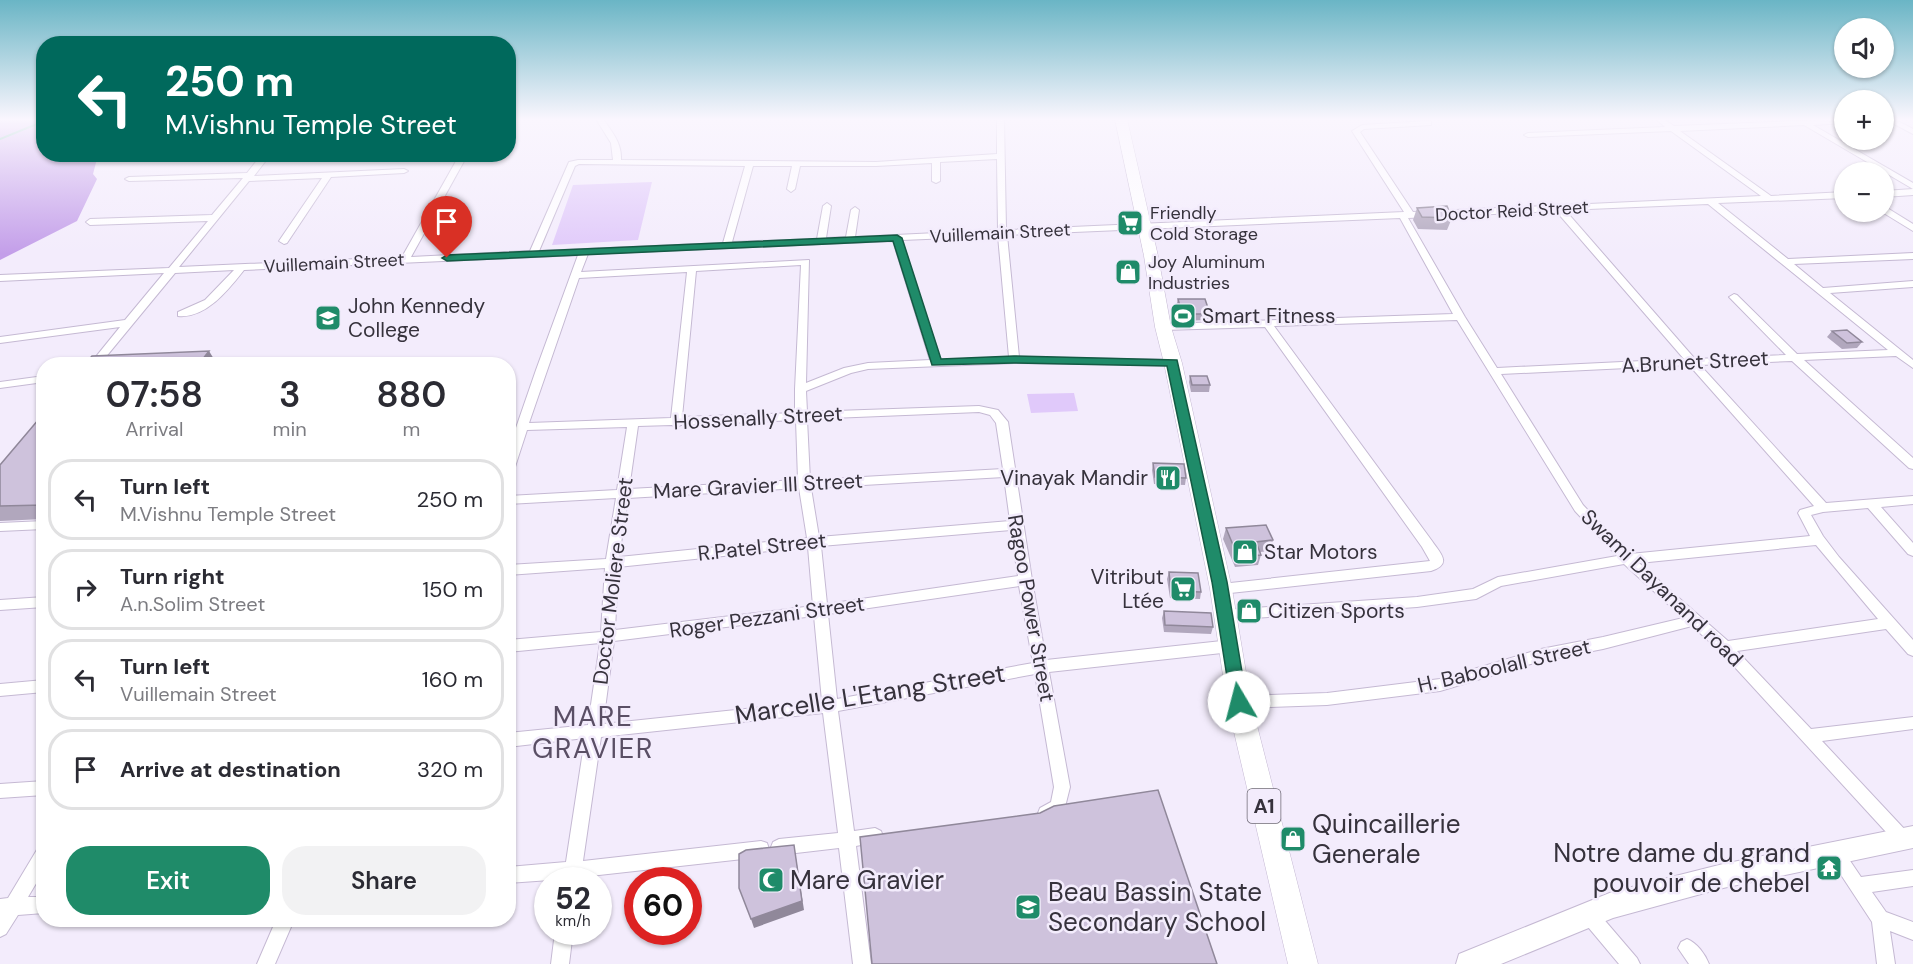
<!DOCTYPE html>
<html lang="en">
<head>
<meta charset="utf-8">
<style>
	body { margin:0; font-family:"DM Sans",sans-serif; background:#f2f2f3; color:#2b2b33; height:100vh; display:flex; flex-direction:column; font-size:22px; white-space:nowrap }
	* { box-sizing:border-box; margin:0 }
	p { font-size:20px; color:#7c7c81 }
	.icon { flex:none; width:33px; height:33px; fill:none; stroke:currentColor; stroke-width:2; stroke-linecap:round; stroke-linejoin:round }
	.map { position:relative; flex:1; overflow:hidden }
	.sheet { position:absolute; left:36px; top:357px; width:480px; height:570px; display:flex; flex-direction:column; background:#fff; border-radius:24px; box-shadow:0 2px 4px #0004 }
	.sheet>* { flex:none }
	.banner { position:absolute; left:36px; top:36px; width:480px; height:126px; border-radius:24px; box-shadow:0 2px 4px #0004; background:#00695c; color:#fff; overflow:hidden }
	.controls { position:absolute; left:1834px; top:18px; display:grid; gap:12px }
	.controls a { display:grid; place-items:center; width:60px; height:60px; border-radius:50%; background:#fff; box-shadow:0 2px 4px #0004; font-size:30px }
	.speed { position:absolute; left:534px; top:867px; display:flex; gap:12px; font-size:30px; font-weight:700; text-align:center }
	.speed>* { display:grid; place-content:center; width:78px; height:78px; border-radius:50%; background:#fff; box-shadow:0 2px 4px #0004; line-height:1 }
	.speed small { font-size:15px; font-weight:400 }
	.speed .limit { border:9px solid #d22; background:#fff; color:#111 }
	.pin { position:absolute; display:grid; place-items:center; width:51px; height:51px; color:#fff; margin:-62px -26px; border-radius:50% 50% 50% 0; rotate:-45deg; box-shadow:0 0 6px #0007 }
	.pin .icon { rotate:45deg }
	.me { position:absolute; width:66px; margin:-33px; rotate:352deg; stroke-linejoin:round; filter:drop-shadow(0 0 4px #0008) }
	.turn { display:flex; align-items:center; gap:21px; height:126px; padding:0 30px; font-size:27px }
	.turn .icon { width:78px; height:78px; stroke-width:2.5 }
	.turn b { display:block; font-size:42px; line-height:51px }
	.eta { display:flex; justify-content:space-evenly; align-items:center; height:102px; text-align:center }
	.eta b { font-size:36px; font-weight:600; line-height:42px }
	.action { display:flex; gap:12px; margin-top:auto; padding:12px 30px }
	.action a { flex:1; height:69px; border-radius:24px; background:#1f8b69; color:#fff; font-size:24px; font-weight:600; line-height:69px; text-align:center }
	.action a+a { background:#f2f2f3; color:#2b2b33 }
	ul { padding:0; list-style:none }
	li { display:flex; align-items:center; gap:18px; height:81px; margin:0 12px 9px; padding:0 18px; border:3px solid #e1e1e2; border-radius:24px }
	li div { flex:1 }
	li b { display:block; font-size:22px }
	li em { font-style:normal }
	.map>svg:first-child { display:block }
</style>
</head>
<body>
<div class="map">
<svg width="1913" height="964" viewBox="0 0 1913 964">
	<rect width="100%" height="100%" fill="#f3ecfc"/>
	<path fill="#e0c9fa" d="M652,182L638,240L552,245L573,185Z
		M1074,393L1078,411L1031,413L1027,394Z"/>
	<path fill="#c39ee9" d="M0,119H43L44,154L98,155L93,174L97,179L77,221L0,260Z"/>
	<g fill="none" stroke-linecap="round" stroke-linejoin="round">
		<path stroke="#4eb691" stroke-width="2" d="M0,139L44,121"/>
		<g stroke="#c5b9d3" stroke-width="2">
			<path id="street" d="M596,119H603C612,132 622,143 621,160L876,162L997,154V119H1004L1006,230L1404,212L1352,131L1362,125L1428,121H1431V125L1364,129L1360,132L1413,212L1761,196L1671,131L1528,137L1524,135L1528,133L1665,127L1656,119H1663L1674,126L1845,119V123L1813,125L1913,183V195L1884,197V191L1913,189L1804,125L1680,131L1771,196L1845,192V198L1718,203L1788,259L1913,253V259L1794,264L1823,288L1913,281V287L1830,293L1913,360V368L1896,356L1804,360L1913,458V469L1909,468L1792,361L1700,365L1826,503L1913,496V504L1881,507L1913,543V556L1908,554L1868,508L1823,512L1811,515L1823,536L1839,557L1913,640V656L1908,654L1886,629L1737,651L1811,729L1913,717V729L1822,741L1909,834L1911,839L1909,844L1903,847L1897,844L1720,651L1692,626L1603,649L1541,661L1440,691L1327,705L1239,708L1234,706L1232,702L1234,698L1239,696L1327,693L1440,679L1541,649L1603,637L1683,618L1624,564L1501,586L1476,599L1417,607L1225,620L1220,619L1218,615L1220,611L1225,610L1417,597L1473,589L1498,577L1617,556L1575,511L1457,320L1274,326L1432,541C1440,553 1453,564 1431,571L1221,594L1216,593L1214,589L1216,585L1221,584L1430,561L1422,547L1265,327L1163,330L1158,327L1163,324L1453,314L1400,218L1007,235L1019,357L1173,360L1178,363L1177,365L1014,363L868,369L851,373L806,391L807,412L979,406L998,410L1008,422L1032,580L1046,660L1231,640L1236,642L1238,646L1236,650L1231,652L1049,672L1070,787L1064,811L1046,820L1040,818L1038,813L1040,808L1051,802L1054,787L1035,674L838,711L854,831L875,828L881,831L883,836L881,841L856,846L871,964H853L839,848L779,855L773,852L771,847L773,842L779,839L838,833L823,713L601,737L583,861L761,841L767,843L769,849L767,855L761,857L581,877L580,880H564V879L508,883V867L566,862L585,738L508,747V733L588,725L600,643L508,652V640L601,632L605,568L508,575V565L606,559L616,498L508,504V496L617,490L627,427L527,430L514,470L508,474V451L536,370L578,255L244,270C229,289 206,319 178,316V312L205,300L234,270L175,273L100,364H90L120,327L0,343V337L125,320L164,273L0,281V275L169,268L208,221L90,225L86,222L90,219L212,215L243,178L129,181L125,179L129,177L247,173L262,154H271L254,176L404,169L408,171L404,173L331,177L287,243L284,244L279,241L322,178L249,181L179,267L402,257L460,154H468L411,257L530,251L569,162L578,160H613L611,143ZM997,159L998,230L855,237L859,210L855,207L851,210L846,237L826,238L831,206L827,203L823,206L817,239L732,242L753,166H792L787,189L791,192L795,189L800,166H876L932,163V181L936,183L940,181V162ZM579,164L745,166L723,243L539,251L575,166ZM1708,204L1888,350L1797,354L1737,295L1734,294L1729,297L1731,299L1786,355L1695,359L1565,210ZM1556,211L1684,359L1497,368L1465,317L1408,218ZM998,236L1009,357L940,360L902,240ZM893,241L930,360L868,363L844,368L806,383L809,260L581,272L588,254ZM801,265L795,389V413L682,417L696,271ZM687,272L671,418L529,423L579,278ZM1689,365L1814,506L1800,510L1798,513L1810,536L1630,554L1583,505L1501,374ZM979,412L990,415L996,423L1003,469L810,480L807,419ZM796,420L798,480L629,489L638,426L672,425L676,427L681,425ZM1004,477L1010,521L819,537L811,488ZM799,488L807,538L619,557L628,498ZM1011,530L1018,576L827,604L821,546ZM1816,545L1878,619L1728,641L1639,563ZM808,547L813,606L615,630L618,567ZM1019,586L1033,663L837,699L828,614ZM814,616L822,701L603,724L614,641Z
				M1885,119H1894L1913,129V134Z
				M1884,206L1913,224V231L1882,212H1884Z
				M44,376V382L0,388V382Z
				M44,521V529L0,531V523Z
				M44,597V607L0,610V600Z
				M44,680V692L0,696V684Z
				M44,781V795L0,798V784Z
				M1834,844L1840,846L1861,877L1913,870V886L1872,892L1886,912L1913,922V940L1890,931L1895,964H1877L1872,922L1826,852L1828,846Z
				M44,846V870L28,897H44V913L18,915L6,934L0,937V899L8,898L38,848Z
				M1589,906L1595,909L1637,958L1640,964H1619L1583,921L1580,915L1583,909Z
				M276,920H294L275,964H257Z
				M555,932H573L569,964H551Z
				M1687,939C1697,943 1705,954 1709,964H1689L1678,948L1681,942Z"/>
		</g>
		<g stroke="#c5b9d3" stroke-width="2">
			<path id="secondary" d="M1913,826V848L1723,888L1613,918L1501,964H1456L1459,954L1612,892L1723,864Z"/>
		</g>
		<g stroke="#c5b9d3" stroke-width="1">
			<path id="primary" d="M1115,119H1127L1158,256L1171,327L1182,363L1232,589L1251,702L1318,964H1288L1227,702L1210,589L1164,363L1155,327L1144,256Z"/>
		</g>
		<use href="#street" fill="#fff" fill-rule="evenodd"/>
		<use href="#secondary" fill="#fff" fill-rule="evenodd"/>
		<use href="#primary" fill="#fff" fill-rule="evenodd"/>
	</g>
	<path fill="#b1a7bd" d="M1417,208L1452,218L1447,230L1418,229L1413,220Z
		M1178,299L1210,314L1208,320L1181,321L1176,306Z
		M1832,331L1862,342L1857,348L1842,349L1827,337Z
		M1190,376L1210,385L1209,392H1191L1189,382Z
		M44,413V519L0,521V465Z
		M1153,463L1186,478L1185,485L1154,484L1152,470Z
		M1226,528L1273,540L1270,551L1260,552L1261,555L1258,565L1235,567L1223,539Z
		M1169,572L1201,592L1200,599L1170,598L1167,579Z
		M1164,611L1213,627L1211,634L1164,632L1162,618Z"/>
	<path fill="#90889a" d="M209,351L217,364H199Z
		M794,845L804,910L754,928L751,919Z"/>
	<path fill="#cec2dc" stroke="#90889a" stroke-width="1.5" d="M1447,206L1452,218L1422,217L1417,208Z
		M1178,299H1205L1210,314H1182Z
		M1847,330L1862,342L1847,343L1832,331Z
		M209,351L199,364H85L92,356Z
		M1190,376H1207L1210,385H1192Z
		M44,413V505L0,506V465Z
		M1153,463L1184,464L1186,478L1155,477Z
		M1266,525L1273,540L1256,542L1261,555L1238,557L1226,528Z
		M1169,572L1198,573L1201,592L1171,591Z
		M1164,611L1211,613L1213,627L1165,625Z
		M1158,790L1217,964H872L860,837L1040,813L1054,806Z
		M794,845L802,901L751,919L739,888V854L746,850Z"/>
	<linearGradient id="sky" x2="0" y2="1"><stop stop-color="#6ab5c5"/><stop offset="0.47" stop-color="#faf6fe"/><stop offset="1" stop-color="#faf6fe" stop-opacity="0"/></linearGradient>
	<rect width="1913" height="254" fill="url(#sky)"/>
	<path fill="#1f8b69" stroke="#145a44" stroke-width="1.5" d="M897,235L902,238L941,359L1014,356L1177,360L1227,582L1247,702L1245,707L1239,709L1233,707L1231,702L1212,582L1167,366L1014,363L932,365L893,241L447,261L442,258L447,255Z"/>
	<defs>
		<g id="supermarket-square" transform="scale(1.35)"><rect x="-9" y="-9" width="18" height="18" rx="4" fill="#1f8b69" stroke="#f3ecfc"/><path d="M-6-5.5h2.5l.6 2H6L4.5 2H-2.5L-4.4-4H-6ZM-1.5 3.2a1.3 1.3 0 1 0 .1 0ZM3 3.2a1.3 1.3 0 1 0 .1 0Z" fill="#fff"/></g>
		<g id="shop-square" transform="scale(1.35)"><rect x="-9" y="-9" width="18" height="18" rx="4" fill="#1f8b69" stroke="#f3ecfc"/><path d="M-5-2.5h2.3a2.7 3.5 0 0 1 5.4 0H5L5.5 6h-11ZM-1.5-2.5h3a1.5 2.3 0 0 0-3 0Z" fill="#fff"/></g>
		<g id="stadium-square" transform="scale(1.35)"><rect x="-9" y="-9" width="18" height="18" rx="4" fill="#1f8b69" stroke="#f3ecfc"/><path d="M0-5a6.5 5 0 1 0 0 10a6.5 5 0 1 0 0-10ZM-3.5-1.8h7v3.6h-7Z" fill="#fff"/></g>
		<g id="school-square" transform="scale(1.35)"><rect x="-9" y="-9" width="18" height="18" rx="4" fill="#1f8b69" stroke="#f3ecfc"/><path d="M0-5L7-2L0 1L-7-2ZM-4 1L0 2.5L4 1V4Q0 6-4 4Z" fill="#fff"/></g>
		<g id="restaurant-square" transform="scale(1.35)"><rect x="-9" y="-9" width="18" height="18" rx="4" fill="#1f8b69" stroke="#f3ecfc"/><path d="M-5-6h1v4h1v-4h1v4h1v-4h1v5L-1.5 .5V6h-2V.5L-5-1ZM5-6V6H3V1.5H1.5Q1.5-4 5-6Z" fill="#fff"/></g>
		<g id="temple-square" transform="scale(1.35)"><rect x="-9" y="-9" width="18" height="18" rx="4" fill="#1f8b69" stroke="#f3ecfc"/><path d="M0-6L5-2H3V0L6.5 2.5H4V6H1.5V3h-3V6H-4V2.5H-6.5L-3 0V-2H-5Z" fill="#fff"/></g>
		<g id="mosque-square" transform="scale(1.35)"><rect x="-9" y="-9" width="18" height="18" rx="4" fill="#1f8b69" stroke="#f3ecfc"/><path d="M3.5-4.9A6 6 0 1 0 3.5 4.9A5 5 0 1 1 3.5-4.9Z" fill="#fff"/></g>
	</defs>
	<g fill-rule="evenodd">
		<use href="#supermarket-square" x="1130" y="223"/>
		<use href="#shop-square" x="1128" y="272"/>
		<use href="#stadium-square" x="1183" y="316"/>
		<use href="#school-square" x="328" y="318"/>
		<use href="#restaurant-square" x="1168" y="478"/>
		<use href="#shop-square" x="1245" y="552"/>
		<use href="#supermarket-square" x="1183" y="589"/>
		<use href="#shop-square" x="1249" y="611"/>
		<use href="#shop-square" x="1293" y="839"/>
		<use href="#temple-square" x="1829" y="868"/>
		<use href="#mosque-square" x="771" y="880"/>
		<use href="#school-square" x="1028" y="907"/>
	</g>
	<g text-anchor="middle" dominant-baseline="central" stroke-width="5" stroke-linejoin="round" paint-order="stroke">
		<g font-size="18" fill="#36323c" stroke="#f3ecfc">
			<text transform="translate(1512 211) rotate(-3)">Doctor Reid Street</text>
			<text transform="translate(1000 233) rotate(-3)">Vuillemain Street</text>
			<text transform="translate(334 263) rotate(-3)">Vuillemain Street</text>
		</g>
		<g font-size="18" fill="#36323c" stroke="#f3ecfc" text-anchor="start">
			<text x="1150" y="213">Friendly<tspan x="1150" dy="21">Cold Storage</tspan></text>
			<text x="1148" y="262">Joy Aluminum<tspan x="1148" dy="21">Industries</tspan></text>
		</g>
		<rect fill="#f3ecfc" stroke="#6f6a76" stroke-width="1.5" x="1247.5" y="789" width="33" height="34" rx="4.5"/>
		<g font-size="20" font-weight="bold" fill="#36323c">
			<text x="1264" y="806">A1</text>
		</g>
		<g font-size="21" fill="#36323c" stroke="#f3ecfc" text-anchor="start">
			<text x="348" y="306">John Kennedy<tspan x="348" dy="24">College</tspan></text>
			<text x="1202" y="316">Smart Fitness</text>
			<text x="1148" y="478" text-anchor="end">Vinayak Mandir</text>
			<text x="1264" y="552">Star Motors</text>
			<text x="1164" y="577" text-anchor="end">Vitribut<tspan x="1164" dy="24">Ltée</tspan></text>
			<text x="1268" y="611">Citizen Sports</text>
		</g>
		<g font-size="21" fill="#36323c" stroke="#f3ecfc">
			<text transform="translate(1695 362) rotate(-3)">A.Brunet Street</text>
			<text transform="translate(758 418) rotate(-3)">Hossenally Street</text>
			<text transform="translate(758 486) rotate(-3)">Mare Gravier III Street</text>
			<text transform="translate(762 547) rotate(-6)">R.Patel Street</text>
			<text transform="translate(613 581) rotate(-83)">Doctor Moliere Street</text>
			<text transform="translate(1662 588) rotate(44)">Swami Dayanand road</text>
			<text transform="translate(1031 608) rotate(80)">Ragoo Power Street</text>
			<text transform="translate(767 617) rotate(-8)">Roger Pezzani Street</text>
			<text transform="translate(1504 666) rotate(-13)">H. Baboolall Street</text>
		</g>
		<g font-size="26" fill="#36323c" stroke="#f3ecfc">
			<text transform="translate(870 694) rotate(-9)">Marcelle L'Etang Street</text>
		</g>
		<g font-size="26" fill="#36323c" stroke="#f3ecfc" text-anchor="start">
			<text x="1312" y="824">Quincaillerie<tspan x="1312" dy="30">Generale</tspan></text>
			<text x="1810" y="853" text-anchor="end">Notre dame du grand<tspan x="1810" dy="30">pouvoir de chebel</tspan></text>
			<text x="790" y="880">Mare Gravier</text>
			<text x="1048" y="892">Beau Bassin State<tspan x="1048" dy="30">Secondary School</tspan></text>
		</g>
		<g font-size="28" letter-spacing="1.5" fill="#5a4f65" stroke="#f3ecfc">
			<text x="593" y="716">MARE<tspan x="593" dy="32">GRAVIER</tspan></text>
		</g>
	</g>
</svg>
<div class="controls">
<a><svg class="icon" aria-label="sound" viewBox="0 0 24 24"><path d="M4 9h4l5-4v14l-5-4H4zM17 9q2 3 0 6"/></svg></a>
<a>+</a>
<a>−</a>
</div>
<div class="speed"><div>52<small>km/h</small></div><div class="limit">60</div></div>
<div class="pin" style="left:447px;top:258px;background:#d93025"><svg class="icon" aria-label="arrive" viewBox="0 0 24 24"><path d="M6 21V4h12l-3 4 3 4H6"/></svg></div>
<svg class="me" style="left:1239px;top:702px" viewBox="-20 -20 40 40"><circle r="19" fill="#fff"/><path d="M0-13L10 11 0 6-10 11z" fill="#1f8b69"/></svg>
<div class="banner">
<div class="turn"><svg class="icon" aria-label="left" viewBox="0 0 24 24"><path d="M17 20v-9H6M10 6l-5 5 5 5"/></svg><div><b>250 m</b>M.Vishnu Temple Street</div></div>
</div>
<section class="sheet">
<div class="eta">
<div><b>07:58</b><p>Arrival</p></div>
<div><b>3</b><p>min</p></div>
<div><b>880</b><p>m</p></div>
</div>
<ul>
<li><svg class="icon" aria-label="left" viewBox="0 0 24 24"><path d="M17 20v-9H6M10 6l-5 5 5 5"/></svg><div><b>Turn left</b><p>M.Vishnu Temple Street</p></div><em>250 m</em></li>
<li><svg class="icon" aria-label="right" viewBox="0 0 24 24"><path d="M7 20v-9h11M14 6l5 5-5 5"/></svg><div><b>Turn right</b><p>A.n.Solim Street</p></div><em>150 m</em></li>
<li><svg class="icon" aria-label="left" viewBox="0 0 24 24"><path d="M17 20v-9H6M10 6l-5 5 5 5"/></svg><div><b>Turn left</b><p>Vuillemain Street</p></div><em>160 m</em></li>
<li><svg class="icon" aria-label="arrive" viewBox="0 0 24 24"><path d="M6 21V4h12l-3 4 3 4H6"/></svg><div><b>Arrive at destination</b></div><em>320 m</em></li>
</ul>
<div class="action"><a>Exit</a><a>Share</a></div>
</section>
</div>
</body>
</html>
